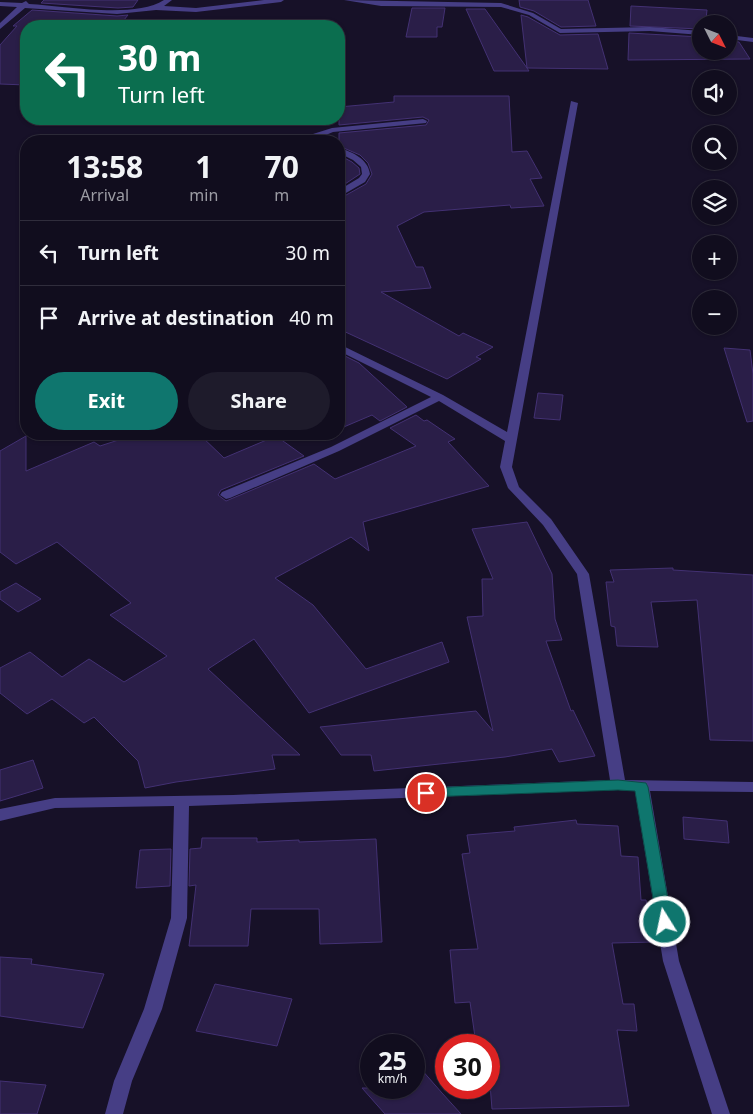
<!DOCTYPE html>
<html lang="en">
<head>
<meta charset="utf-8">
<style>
	body { margin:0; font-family:"Noto Sans",sans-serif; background:#1e1b2b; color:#f1f3f6; height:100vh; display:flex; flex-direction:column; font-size:19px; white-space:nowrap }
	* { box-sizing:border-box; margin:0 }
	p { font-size:16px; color:#9c9ca4 }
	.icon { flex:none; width:28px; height:28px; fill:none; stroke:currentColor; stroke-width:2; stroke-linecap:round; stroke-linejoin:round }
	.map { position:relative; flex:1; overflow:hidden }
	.side { position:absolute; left:20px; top:135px; width:325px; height:305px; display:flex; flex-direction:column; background:#110d1e; border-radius:20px; box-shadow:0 1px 4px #0004,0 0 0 1px #302d3c }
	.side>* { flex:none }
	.hud { position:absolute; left:20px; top:20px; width:325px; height:105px; border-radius:20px; box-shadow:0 1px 4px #0004,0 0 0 1px #302d3c; background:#0b6e4f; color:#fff; overflow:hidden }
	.needle { width:32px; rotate:132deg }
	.controls { position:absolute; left:692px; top:15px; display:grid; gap:10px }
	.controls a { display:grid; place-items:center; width:45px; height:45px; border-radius:50%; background:#110d1e; box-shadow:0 1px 4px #0004,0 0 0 1px #302d3c; font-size:25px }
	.speed { position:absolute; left:360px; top:1034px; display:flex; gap:10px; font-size:25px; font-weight:700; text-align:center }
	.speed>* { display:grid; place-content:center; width:65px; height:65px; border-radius:50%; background:#110d1e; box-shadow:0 1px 4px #0004,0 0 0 1px #302d3c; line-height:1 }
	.speed small { font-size:12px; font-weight:400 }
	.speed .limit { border:8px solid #d22; background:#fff; color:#111 }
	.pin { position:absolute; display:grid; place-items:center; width:42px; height:42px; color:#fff; margin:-21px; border:2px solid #fff; border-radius:50%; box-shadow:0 1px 5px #0007 }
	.me { position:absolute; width:55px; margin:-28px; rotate:350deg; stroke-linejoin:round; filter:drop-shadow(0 0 4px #0008) }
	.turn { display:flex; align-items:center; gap:18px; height:105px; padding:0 15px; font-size:22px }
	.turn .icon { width:65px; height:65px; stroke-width:2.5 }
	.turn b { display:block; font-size:35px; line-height:42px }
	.eta { display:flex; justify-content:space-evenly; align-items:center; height:85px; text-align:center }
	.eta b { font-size:30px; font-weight:700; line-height:35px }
	.action { display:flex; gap:10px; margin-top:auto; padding:10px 15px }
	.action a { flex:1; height:58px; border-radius:30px; background:#0f766e; color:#fff; font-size:20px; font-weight:700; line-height:58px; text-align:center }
	.action a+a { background:#1e1b2b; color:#f1f3f6 }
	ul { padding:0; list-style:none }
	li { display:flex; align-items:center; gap:15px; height:65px; padding:0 15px; border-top:1px solid #302d3c }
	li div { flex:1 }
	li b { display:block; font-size:19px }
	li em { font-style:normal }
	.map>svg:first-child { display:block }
</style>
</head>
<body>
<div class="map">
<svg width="753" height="1114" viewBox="0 0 753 1114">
	<rect width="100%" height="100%" fill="#171128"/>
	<path fill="#2a1e48" stroke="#433173" d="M44,0H138L133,7L118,8L41,3Z
		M519,0H588L596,26L561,27L534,11L520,7Z
		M631,6L707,10L706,19H723L726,24H701V29L630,26Z
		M412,8H445L442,27H437V37H406Z
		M466,9H485L527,68L521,15L528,17L560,35L598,34L608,69L527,68L529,71H494Z
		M32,10L117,16L128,15L119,26H26V85L0,84V45L17,26H13Z
		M629,33L701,37V51H729V41L739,42L750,59L628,60Z
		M394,96H509L512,152L527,151L542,178L530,179L544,206L511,208L510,205L424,212L397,226L416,267H423L431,288L381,292L459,336L463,333L493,347L476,357L481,359L447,379L339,329V199L366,184L372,174L368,163L360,155L339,146V133L426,125L429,120L423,117L339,125V107L394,102Z
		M339,155L352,162L359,168L360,174L339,188Z
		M724,348L750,350L753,374V421L747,422Z
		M339,353L359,363L407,407L380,421L372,415L339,429Z
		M538,393L563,395L560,420L534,418Z
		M416,415L424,421L427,420L455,439L448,442L489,486L363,522L369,551L351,537L275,578L313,605L366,669L442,642L449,662L309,713L254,639L208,669L300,755H272L275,769L176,782L145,788L138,761L94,717L84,723L52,699L27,714L0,693V668L30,652L62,677L89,659L124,682L167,656L110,615L131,603L57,542L16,564L0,552V451L26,436V471L94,442L100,446L137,434H199L224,458L276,436L304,456L221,490L218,495L226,501L314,464L335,479L416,446L390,428Z
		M527,522L552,574L555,619L562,640L546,641L571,711L573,710L595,756L559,762L552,749L505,757L374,771L371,755H341L320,727L476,711L493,731L467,617L483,616L482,579H493L472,529Z
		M673,568V570L753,575V741L710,740L697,600L651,602L658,647L617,646L615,627L611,626L606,582H614L610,570Z
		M16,583L41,599L18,612L0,599V592Z
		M33,760L43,788L0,801V770Z
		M683,817L727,821L729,843L684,839Z
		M576,820L577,824L618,826L621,856L638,857L641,900H646L654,942L612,943L623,1004H634L637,1031L617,1030L629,1106L492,1109L489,1072V1044H476L470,1002L455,1003L450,950L478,949L462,854L470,853L467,835L515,831L514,827Z
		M202,838H257V842L299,840V842L376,839L382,942L320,944L319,909H251L248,946H189L196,885L189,886L190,849L201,848Z
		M171,849L170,886L136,888L140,850Z
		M0,957L32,959L31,964L104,974L83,1028L0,1016Z
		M215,984L292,999L277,1046L196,1031Z
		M414,1061L442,1093L461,1114H385L362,1088H414Z
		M0,1081L46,1085L37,1114H0Z"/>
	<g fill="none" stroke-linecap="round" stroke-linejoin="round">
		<path fill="#463e85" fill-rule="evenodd" d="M164,0H172L164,6L196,8L264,0H284L281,2L196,12L156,10L117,14L25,8L0,29V23L17,7L0,6V2L22,3L26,1L29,4C65,6 134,19 164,0Z
			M344,0L501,3L533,13L561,29L650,27L701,31V35L650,31L560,33L529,15L501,7L381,6Z
			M729,35L753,38V42L729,39Z
			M571,101L578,103L512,467L519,487L551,519L589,574L625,780L753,782V792L650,791L679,961L730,1114H712L663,961L635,791L618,790L189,806L187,918L162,1009L132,1081L123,1114H105L114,1081L144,1009L171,918L174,806L55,808L0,821V809L55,798L233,795L610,780L577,574L543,525L508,488L500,467L505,441L439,401L339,451L230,498L226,499L220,495L222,492L331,447L431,397L339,351V344L443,395L507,432Z
			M423,119L427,121L426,123L333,132L321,137L326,141H316L312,138L313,134L332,128Z
			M339,148C353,152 368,159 370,174L365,182L339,197V190L359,178L362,174L361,167L353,160L339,153Z"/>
	</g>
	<path fill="#0f766e" stroke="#0a4d48" d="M618,780L646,783L648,787L672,922L670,926L665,928L659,926L657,922L635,791L618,790L426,797L421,796L419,793L421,789L426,788Z"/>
</svg>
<div class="controls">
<a><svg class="needle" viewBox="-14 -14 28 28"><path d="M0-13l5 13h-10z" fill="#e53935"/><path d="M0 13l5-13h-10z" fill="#9c9ca4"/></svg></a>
<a><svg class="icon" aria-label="sound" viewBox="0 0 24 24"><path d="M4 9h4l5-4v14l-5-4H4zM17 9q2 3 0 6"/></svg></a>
<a><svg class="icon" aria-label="search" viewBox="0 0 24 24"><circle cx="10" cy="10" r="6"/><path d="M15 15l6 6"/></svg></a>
<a><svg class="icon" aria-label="layers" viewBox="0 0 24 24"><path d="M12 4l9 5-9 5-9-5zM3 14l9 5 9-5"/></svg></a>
<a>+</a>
<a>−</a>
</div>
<div class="speed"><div>25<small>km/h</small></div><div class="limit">30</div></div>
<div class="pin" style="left:426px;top:793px;background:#d93025"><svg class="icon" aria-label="arrive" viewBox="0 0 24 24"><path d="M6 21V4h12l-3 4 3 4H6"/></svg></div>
<svg class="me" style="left:665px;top:922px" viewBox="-20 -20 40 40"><circle r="17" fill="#0f766e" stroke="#fff" stroke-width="3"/><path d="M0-11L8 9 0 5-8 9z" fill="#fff"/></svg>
<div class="hud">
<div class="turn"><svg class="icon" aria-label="left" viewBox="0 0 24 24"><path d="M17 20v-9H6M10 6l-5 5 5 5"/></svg><div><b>30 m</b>Turn left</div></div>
</div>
<section class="side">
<div class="eta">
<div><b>13:58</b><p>Arrival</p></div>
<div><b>1</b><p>min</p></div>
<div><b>70</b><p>m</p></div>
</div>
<ul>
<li><svg class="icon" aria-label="left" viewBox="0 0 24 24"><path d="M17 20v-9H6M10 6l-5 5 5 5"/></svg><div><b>Turn left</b></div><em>30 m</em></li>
<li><svg class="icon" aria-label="arrive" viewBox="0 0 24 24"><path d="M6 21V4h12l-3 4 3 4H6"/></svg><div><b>Arrive at destination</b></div><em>40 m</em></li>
</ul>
<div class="action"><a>Exit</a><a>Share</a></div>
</section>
</div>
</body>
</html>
